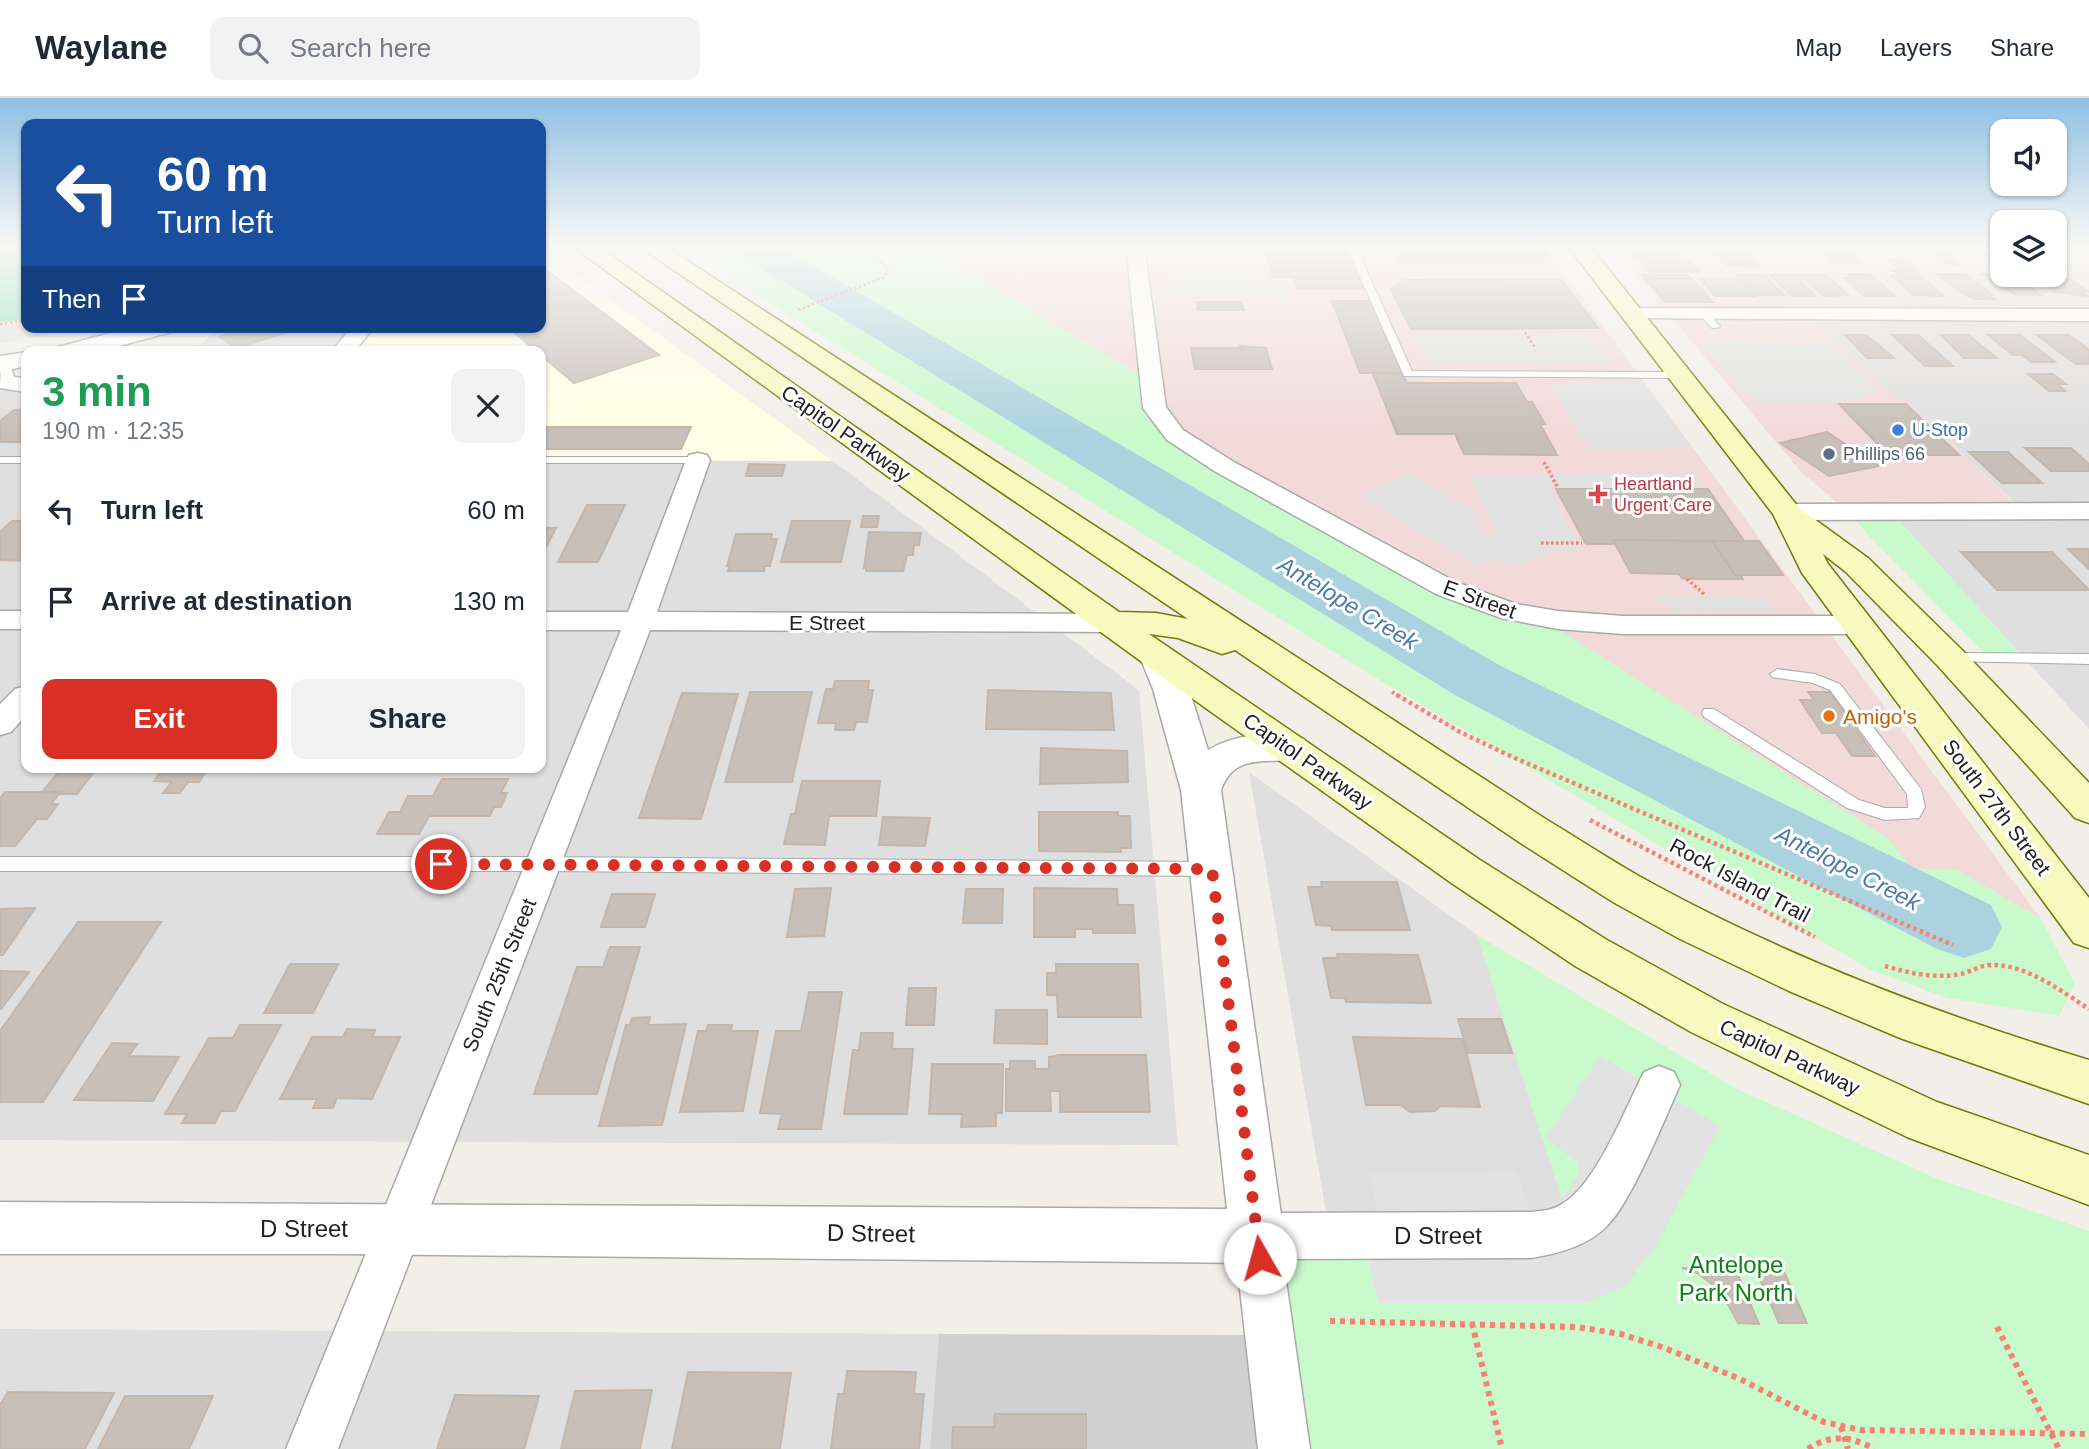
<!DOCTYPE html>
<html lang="en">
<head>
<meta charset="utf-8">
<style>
	body { margin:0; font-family:Arial,sans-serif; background:#f2f2f3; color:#1f2937; height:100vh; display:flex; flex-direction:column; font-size:26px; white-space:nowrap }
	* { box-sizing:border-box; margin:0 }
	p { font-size:23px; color:#747a83 }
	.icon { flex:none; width:38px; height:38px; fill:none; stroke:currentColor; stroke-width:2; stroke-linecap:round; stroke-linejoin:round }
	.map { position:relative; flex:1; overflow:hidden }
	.panel { position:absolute; left:21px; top:248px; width:525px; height:427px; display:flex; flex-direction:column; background:#fff; border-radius:14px; box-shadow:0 2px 5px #0004 }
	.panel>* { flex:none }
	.guide { position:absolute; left:21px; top:21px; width:525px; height:214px; border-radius:14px; box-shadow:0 2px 5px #0004; background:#1a4fa0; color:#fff; overflow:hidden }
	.fabs { position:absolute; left:1990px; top:21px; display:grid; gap:14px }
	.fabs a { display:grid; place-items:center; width:77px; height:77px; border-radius:14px; background:#fff; box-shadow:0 2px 5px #0004; font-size:35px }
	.pin { position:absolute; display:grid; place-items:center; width:60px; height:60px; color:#fff; margin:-30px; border:4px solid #fff; border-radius:50%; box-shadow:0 2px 7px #0007 }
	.me { position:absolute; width:77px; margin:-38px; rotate:353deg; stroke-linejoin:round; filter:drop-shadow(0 0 5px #0008) }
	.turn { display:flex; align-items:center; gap:24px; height:147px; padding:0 21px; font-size:32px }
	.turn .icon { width:91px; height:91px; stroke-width:2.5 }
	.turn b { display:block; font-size:49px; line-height:60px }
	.then { display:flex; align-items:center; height:66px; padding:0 21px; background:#0003; gap:14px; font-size:26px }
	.round { display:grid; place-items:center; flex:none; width:74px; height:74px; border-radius:14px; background:#f2f2f3 }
	.headline { display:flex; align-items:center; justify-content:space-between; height:119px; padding:0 21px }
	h1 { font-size:42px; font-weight:700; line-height:52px; color:#1e9e55 }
	.primary-button { display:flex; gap:14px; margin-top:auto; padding:14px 21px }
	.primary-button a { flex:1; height:80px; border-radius:14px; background:#d93025; color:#fff; font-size:28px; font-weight:700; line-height:80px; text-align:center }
	.primary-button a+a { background:#f2f2f3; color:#1f2937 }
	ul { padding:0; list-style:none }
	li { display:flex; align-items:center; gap:21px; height:91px; padding:0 21px }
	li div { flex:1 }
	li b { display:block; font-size:26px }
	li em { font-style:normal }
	header { display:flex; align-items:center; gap:42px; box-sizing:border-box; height:98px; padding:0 35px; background:#fff; border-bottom:2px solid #e0e1e3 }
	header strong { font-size:33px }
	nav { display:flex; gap:38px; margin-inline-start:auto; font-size:24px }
	.search { width:490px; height:63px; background:#f2f2f3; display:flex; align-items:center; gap:18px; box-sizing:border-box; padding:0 24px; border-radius:14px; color:#747a83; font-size:26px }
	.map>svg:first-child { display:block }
</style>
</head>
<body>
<header>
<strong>Waylane</strong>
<div class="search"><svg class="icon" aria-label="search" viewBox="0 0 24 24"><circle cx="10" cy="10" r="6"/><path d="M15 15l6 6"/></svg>Search here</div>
<nav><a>Map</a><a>Layers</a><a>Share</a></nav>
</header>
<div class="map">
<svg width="2089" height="1351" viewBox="0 0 2089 1351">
	<rect width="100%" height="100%" fill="#f2efe9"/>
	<path fill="#e0dfdf" d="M2002,147V177H2054L2055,147H2089V631L1890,413L2022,412L1907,302L1895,301L1772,216L1706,149Z
		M220,229H364L342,254H192Z
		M26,287V670H541V362L833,363L1139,592L1178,1047L0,1042V288Z
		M1249,674L1477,837L1571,1129L1330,1137Z
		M0,1231L939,1236L930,1351H0Z"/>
	<path fill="#f2dad9" d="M922,147H1543L2041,821L1957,772L1911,771L1888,741L1511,514L1189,348L1151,284Z
		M1611,147H1894L1706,149L1772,216H1808L1894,301L1907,302L2022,413L1849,414L1802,375Z"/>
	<path fill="#ffffe5" d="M541,151L833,363L541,362V254H342L364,229H541Z"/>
	<path fill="#d0d0d0" d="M939,1236L1270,1237L1284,1351H930Z"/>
	<path fill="#c8facc" d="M676,147H922L1151,284L1166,327L1446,490L1539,519L1889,741L1911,771L1957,772L2041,821L2075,886L2059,918L1947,900L1869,871L1366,574Z
		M1890,413L2025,561L1989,560L1869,438L1849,414Z
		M1477,837L1737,991L1938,1081L2089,1133V1351H1284L1257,1138L1571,1129Z"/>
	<path fill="#88e0be" d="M0,147H26V221L0,224Z"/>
	<path fill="#e2e2e2" d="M1166,147H1274L1276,155H1258L1254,159L1261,178L1283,181L1289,199H1175Z
		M26,224V229H88L0,245V227Z
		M1415,237H1591L1612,266H1429Z
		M1716,241H1738L1762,246L1769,243L1780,247H1815L1826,244L1879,294L1853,303H1759L1742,295L1701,247Z
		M1643,284L1692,350L1590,352L1548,285Z
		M1408,376L1484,418L1473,423V427L1493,438L1497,436L1469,377L1694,376L1703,388L1549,389L1580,451H1561L1516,467L1489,461L1476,468L1359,398Z
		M1655,498L1758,499L1777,513L1676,514Z
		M1600,958L1720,1028L1654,1151L1625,1188L1586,1205H1378L1370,1167L1378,1118L1369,1075L1517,1073L1529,1112H1543L1560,1102L1578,1078V1066L1546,1039Z"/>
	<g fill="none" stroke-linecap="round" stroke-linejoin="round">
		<path fill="#aad3df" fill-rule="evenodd" d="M730,147H777L1499,567L1991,807L2002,829L1991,851L1964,860L1937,851L1455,597L736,155Z"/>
	</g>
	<path fill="#c7bfb8" stroke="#c4b6ab" stroke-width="2" d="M1279,147H1347L1366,191H1298L1294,179H1273L1266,158H1283Z
		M1391,147H1539L1551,164H1399Z
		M1668,150L1678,160H1636L1628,151Z
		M1711,152L1743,153L1758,168L1725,167Z
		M1820,153H1846L1859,164H1832Z
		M1930,153L1944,154L1961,167L1948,166Z
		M1983,157H1997L2002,160V170Z
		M1888,161L1906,162L1920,172H1902Z
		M1641,163H1690L1700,174H1650Z
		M541,168L659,257L574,285L541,257V254H537L508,229H541Z
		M1893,173H1914L1944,198L1914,197L1892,178H1900Z
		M1848,176H1870L1895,198H1864L1844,180H1852Z
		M1937,176H1965L1993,197H1988L1994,201H1976L1965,197Z
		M1982,176L2016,177L2040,197H2016Z
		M1642,177H1688L1713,204H1665Z
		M1737,177H1764L1785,197H1758Z
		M1770,177H1794L1816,198H1791Z
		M1799,177H1826L1848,197L1824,198Z
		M1738,180L1755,198H1715L1700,181Z
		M1561,181L1598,230L1411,231L1391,191L1404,182Z
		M2036,181H2070L2089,194H2082L2087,198L2056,194Z
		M1332,203H1371L1402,275H1360Z
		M1197,204H1241L1244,212H1198Z
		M244,229H299L300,230L237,250L220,239Z
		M1845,237H1866L1894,260H1867Z
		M1892,237H1918L1953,268H1925Z
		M1941,237H1968L1997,260H1964Z
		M1988,237H2020L2055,264H2031L2022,257H2013Z
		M2037,237H2069L2089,252V266H2077L2070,262Z
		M1240,248L1266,250L1272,271H1195L1191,250H1241Z
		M1373,276H1403L1407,285H1516L1527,304H1532L1545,326H1540L1557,357L1464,356L1455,336H1397Z
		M2028,276H2053L2066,286H2057L2065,293H2049Z
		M1839,306H1906L1959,357H1888Z
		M14,312H26V344H0V323Z
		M541,329H691L681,351H541Z
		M1827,334L1879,368L1829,378L1780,345Z
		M2025,350H2071L2089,366V373H2051Z
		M1969,354H2008L2042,385H2002Z
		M749,366L785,367L782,378H746Z
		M1556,391H1708L1744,443L1613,442L1614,446H1586Z
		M587,407H625L598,464H558Z
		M863,418H879L877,429H861Z
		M12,423H26V463L0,462V434Z
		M792,423H850L841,464H781Z
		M541,430H556L541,459Z
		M869,434L921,435L919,447H914L913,457H907L903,473H866V470H864Z
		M736,436H772L771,441H777L770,468H765L764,473H728L730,468H727Z
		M1613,442L1712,443L1735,477H1741L1743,481H1687L1682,480L1679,476L1631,475Z
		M1712,443H1759L1783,477H1735Z
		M2068,451H2089V471Z
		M1961,454H2052L2089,492H1997Z
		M835,583H869L868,592H873L867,624H856L854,632H835L836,625H818L826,591H833Z
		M988,592L1111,595L1114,632L986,631Z
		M750,594H812L792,684H725Z
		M1808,594H1830L1875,658H1852L1836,635H1822L1800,602H1814Z
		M682,595L738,596L701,721L639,720Z
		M1041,650L1127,653L1128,684L1040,686Z
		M62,670H97L77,696L42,694Z
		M163,670H208L199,684H188L180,695H163L172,684L154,683Z
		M442,681H508L501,695H507L501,709H494L490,718H429L419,736H377L389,714H400L408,698H433Z
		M802,683H880L876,718H829L825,747L784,746L791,716H795Z
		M5,694H60L51,706H58L47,721H37L15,748H0V700Z
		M1039,714H1118V718H1130L1131,750H1121V754L1039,753Z
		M883,719L930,720L925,748L879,747Z
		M1321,784H1397L1410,832H1332L1331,828L1316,827L1308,789H1322Z
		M831,790L824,838L787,839L795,791Z
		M1034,790L1117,791L1118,807H1133L1135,835H1093V831H1075V839H1034Z
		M966,791H1003L1002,825H963Z
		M612,796H655L645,829H601Z
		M35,810L3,857H0V811Z
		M78,824H161L43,1004H0V933Z
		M610,849H640L597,996H534L577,869H603Z
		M1337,856L1418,857L1431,905L1346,904L1345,900H1331L1323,860H1338Z
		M290,866H338L313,915H264Z
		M1056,866H1138L1141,919H1058L1057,897H1047V875H1056Z
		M0,873L29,874L1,911H0Z
		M909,890H936L934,927H906Z
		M809,894H842L821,1031H778L782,1016L760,1015L776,933H801Z
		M996,912H1047V946L994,945Z
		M650,919L648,927L686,926L662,1027L599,1028L626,927H630L632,920Z
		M1458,921H1501L1512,955H1468Z
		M240,927H281L235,1013H221L215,1025H182L187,1016H165L209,940H233Z
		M708,927H732L731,933H758L743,1013L680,1014L698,933H706Z
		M347,931L375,932L372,939H400L372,1001L337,1000L333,1010H313L317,1001H280L312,939H343Z
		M861,935H893L892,951H913L907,1016H844L853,952H859Z
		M1353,939L1463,941L1480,1009L1440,1008L1435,1013L1410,1014L1401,1007H1366Z
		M112,945L137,946L129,958L179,959L153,1003L74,1002Z
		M1060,957H1146L1150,1014H1060V993H1050L1051,1013H1006V971H1010V963H1035V971H1049V959Z
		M932,966H1003L1002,1015H996V1028L961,1029L962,1016H929Z
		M1782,1169L1807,1225H1779L1755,1170Z
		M1682,1170L1736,1172L1759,1226L1738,1225L1721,1193L1697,1175Z
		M847,1273L916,1274L914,1296H924L919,1351H831L838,1296H844Z
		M688,1274L791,1275L780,1351H672Z
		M652,1292L640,1351H561L575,1293Z
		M8,1294L114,1295L85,1351H0V1307Z
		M455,1297L539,1298L524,1351H437Z
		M125,1298H213L189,1351H98Z
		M995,1316H1086V1351H952L953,1329H994Z"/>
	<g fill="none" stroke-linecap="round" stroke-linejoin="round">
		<g stroke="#a9a9a9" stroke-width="2">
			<path id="service" d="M1346,147H1355L1412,273L1679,274L1684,277L1679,280L1404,278Z
				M1701,214H1707L1720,228L1718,230H1712L1699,216Z
				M0,359H26V365H0Z
				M541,359H698L704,362L698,365H541Z
				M1950,555L2089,556V566L1945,563L1943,560Z
				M1777,571L1815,576L1840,586L1921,691L1925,709L1919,720L1885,722L1847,710L1704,619L1702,615L1704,611H1714L1859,702L1885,710H1908L1907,696L1830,592L1813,585L1772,579L1770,576Z
				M0,759H543L1209,764L1215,766L1218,771L1215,776L1209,778L543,773H0Z"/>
		</g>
		<g stroke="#a9a9a9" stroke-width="3">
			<path id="minor" d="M1126,147H1144L1166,309L1183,332L1234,364L1456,484L1516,506L1558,513L1623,518H1857L1867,521L1872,527L1867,533L1857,536H1623L1558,531L1501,520L1436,496L1216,374L1167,342L1143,310Z
				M1632,210L2089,211V223L1625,220L1622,216L1625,212Z
				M352,229H374L354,254H331Z
				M1,259L9,261L14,279L26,280V294L0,290Z
				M698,355L707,357L710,362L657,514L1113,516L1123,519L1128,525L1123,531L1113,534L650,532L338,1351H286L621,532H541V514H628L686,362L689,357Z
				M2089,405V421L1787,422L1778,420L1774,414L1778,408L1787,406Z
				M0,513H26V531H0Z
				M26,588V617L11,634L0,637V606L15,591Z
				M1659,968L1674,974L1680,987C1664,1022 1631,1106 1605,1130C1586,1148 1557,1156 1531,1160L1283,1161L1310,1351H1258L1234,1138L1241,1122L1257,1115L1531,1114C1542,1113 1553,1112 1562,1106C1596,1087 1626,1009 1644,974Z"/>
		</g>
		<g stroke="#a9a9a9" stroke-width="3">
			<path id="tertiary" d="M133,229H174L171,234L97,254H55L58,249Z
				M27,254L26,268L0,274V258Z
				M1156,546L1168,549L1189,591L1208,652C1234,636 1275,632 1304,641L1310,650L1304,659C1271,669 1236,651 1221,692L1284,1138L1276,1157L1257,1165L343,1156H0V1104L1227,1111L1181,692L1153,591L1139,557L1144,549Z"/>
		</g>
		<g stroke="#707d05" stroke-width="3">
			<path id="secondary" d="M571,147H596L1119,514L1156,515L1188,521L637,147H663L1547,722C1584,744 1619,768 1657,788C1794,862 1940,917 2089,962V1006L1900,940L1789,893L1680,841L1613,804L1519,744L1235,552L1222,556L1178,540L1149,536L1480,762L1607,842L1723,906L1937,1004L2089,1057V1107L1907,1039L1691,934L1575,868L1450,784L1172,586Z
				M1567,147H1589L1799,410L1868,460L1962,552L2089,685V725L2075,720L1938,568L1846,474L1823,456L1828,466L2089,800V850L2074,845L1802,475L1773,416Z"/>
		</g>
		<path stroke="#fa8072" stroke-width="2.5" stroke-dasharray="2.5 2.5" stroke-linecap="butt" d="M798,212L885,179L888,170L860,147
			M0,226L26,222
			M1525,234L1536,251"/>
		<path stroke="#fa8072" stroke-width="3.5" stroke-dasharray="2.5 2.5" stroke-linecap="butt" d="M1544,364L1558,390
			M1541,445H1582
			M1687,481L1704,496
			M1392,594L1400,599"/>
		<path stroke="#fa8072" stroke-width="4.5" stroke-dasharray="3.5 3.5" stroke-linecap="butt" d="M1397,597L1460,634L1517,661L1953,847
			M1590,722L1815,839
			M1885,868C1909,875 1935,881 1960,876C1971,874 1980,867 1991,867C2026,866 2061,893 2089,911"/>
		<path stroke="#fa8072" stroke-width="6" stroke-dasharray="5 5" stroke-linecap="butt" d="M1330,1223L1577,1229L1621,1236L1662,1249L1740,1281L1824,1324L1861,1332L2089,1336
			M1472,1225L1502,1351
			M1997,1229L2059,1351
			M1841,1329L1848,1351
			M1808,1351C1830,1336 1852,1338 1874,1351"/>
		<use href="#service" fill="#fff" fill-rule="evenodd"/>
		<use href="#minor" fill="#fff" fill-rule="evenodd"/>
		<use href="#tertiary" fill="#fff" fill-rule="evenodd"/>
		<use href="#secondary" fill="#f7fabf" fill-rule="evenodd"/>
	</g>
	<linearGradient id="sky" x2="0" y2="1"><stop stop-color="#8fc0e4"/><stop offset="0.44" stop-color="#f9f8f5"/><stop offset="1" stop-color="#f9f8f5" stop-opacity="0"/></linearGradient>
	<rect width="2089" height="336" fill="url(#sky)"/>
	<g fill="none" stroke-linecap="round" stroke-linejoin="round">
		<path stroke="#d93025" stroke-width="12" stroke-dasharray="0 21.6" d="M441,766L1212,771L1260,1160"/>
	</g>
	<circle fill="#3f7fe0" stroke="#fff" stroke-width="2.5" cx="1898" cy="332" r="7"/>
	<circle fill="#5c6f8a" stroke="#fff" stroke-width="2.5" cx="1829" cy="356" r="7"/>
	<path fill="#e0444e" stroke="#fff" stroke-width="2.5" d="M1594.5 385.5h7v7h7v7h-7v7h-7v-7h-7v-7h7z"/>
	<circle fill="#e8710a" stroke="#fff" stroke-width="2.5" cx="1829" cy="618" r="7"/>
	<g text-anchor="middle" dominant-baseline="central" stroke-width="6" stroke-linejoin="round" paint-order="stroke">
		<g font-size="18" fill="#366cbe" stroke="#fff" text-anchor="start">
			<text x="1912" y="332">U-Stop</text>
		</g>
		<g font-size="18" fill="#4e5e75" stroke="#fff" text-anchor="start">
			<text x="1843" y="356">Phillips 66</text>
		</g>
		<g font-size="18" fill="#be3a42" stroke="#fff" text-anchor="start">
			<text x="1614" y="386">Heartland<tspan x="1614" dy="21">Urgent Care</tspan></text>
		</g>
		<g font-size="21" fill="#222" stroke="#fff">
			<text transform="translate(846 335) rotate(35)">Capitol Parkway</text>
			<text transform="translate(1480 501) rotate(20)">E Street</text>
			<text x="827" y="524">E Street</text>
			<text transform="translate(1308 663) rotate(35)">Capitol Parkway</text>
			<text transform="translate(1997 709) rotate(53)">South 27th Street</text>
			<text transform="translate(1740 782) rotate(28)">Rock Island Trail</text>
			<text transform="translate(499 877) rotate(-68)">South 25th Street</text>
			<text transform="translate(1790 959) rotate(25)">Capitol Parkway</text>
		</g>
		<g font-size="21" fill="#c56008" stroke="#fff" text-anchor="start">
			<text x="1843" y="618">Amigo's</text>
		</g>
		<g font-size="23" font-style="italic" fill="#4a7aab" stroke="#fff">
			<text transform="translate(1348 505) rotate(31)">Antelope Creek</text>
			<text transform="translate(1848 770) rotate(27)">Antelope Creek</text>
		</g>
		<g font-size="24" fill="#222" stroke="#fff">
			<text x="304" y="1130">D Street</text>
			<text transform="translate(871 1135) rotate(1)">D Street</text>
			<text x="1438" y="1137">D Street</text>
		</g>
		<g font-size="24" fill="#0c8416" stroke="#fff">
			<text x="1736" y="1166">Antelope<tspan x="1736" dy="28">Park North</tspan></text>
		</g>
	</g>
</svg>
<div class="fabs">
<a><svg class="icon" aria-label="sound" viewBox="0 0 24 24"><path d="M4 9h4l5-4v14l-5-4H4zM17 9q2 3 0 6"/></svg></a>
<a><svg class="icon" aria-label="layers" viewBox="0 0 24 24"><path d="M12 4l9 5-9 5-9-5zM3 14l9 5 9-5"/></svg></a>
</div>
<div class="pin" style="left:441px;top:766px;background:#d93025"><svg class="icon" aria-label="arrive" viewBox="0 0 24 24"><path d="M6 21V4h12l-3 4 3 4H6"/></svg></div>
<svg class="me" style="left:1260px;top:1160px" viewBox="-20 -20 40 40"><circle r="19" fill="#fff"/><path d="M0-13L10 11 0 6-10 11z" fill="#d93025"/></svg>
<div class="guide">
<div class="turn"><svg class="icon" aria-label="left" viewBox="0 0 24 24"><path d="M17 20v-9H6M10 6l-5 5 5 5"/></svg><div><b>60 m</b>Turn left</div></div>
<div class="then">Then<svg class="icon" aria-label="arrive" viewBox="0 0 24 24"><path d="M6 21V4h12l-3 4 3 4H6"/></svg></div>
</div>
<section class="panel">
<div class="headline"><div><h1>3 min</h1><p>190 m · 12:35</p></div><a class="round"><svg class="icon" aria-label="close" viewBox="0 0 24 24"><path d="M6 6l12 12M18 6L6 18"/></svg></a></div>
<ul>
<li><svg class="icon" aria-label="left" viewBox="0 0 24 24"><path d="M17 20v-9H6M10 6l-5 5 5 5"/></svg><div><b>Turn left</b></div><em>60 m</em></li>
<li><svg class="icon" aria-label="arrive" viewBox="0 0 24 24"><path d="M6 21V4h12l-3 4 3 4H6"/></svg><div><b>Arrive at destination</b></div><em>130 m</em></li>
</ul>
<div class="primary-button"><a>Exit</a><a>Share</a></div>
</section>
</div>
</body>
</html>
